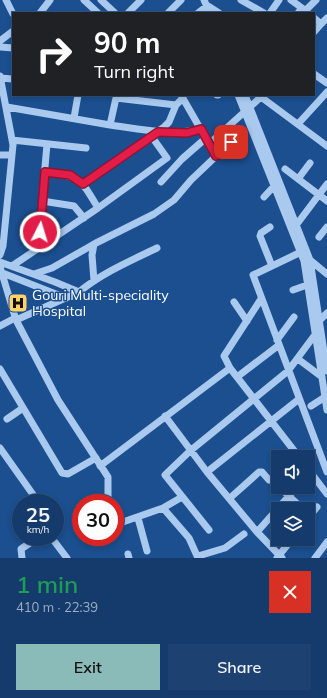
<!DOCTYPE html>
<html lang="en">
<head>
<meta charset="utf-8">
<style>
	body { margin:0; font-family:Mulish,sans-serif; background:#1d4271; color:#f1f3f6; height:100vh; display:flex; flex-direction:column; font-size:15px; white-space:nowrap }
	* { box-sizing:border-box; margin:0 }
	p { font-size:13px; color:#9dadc1 }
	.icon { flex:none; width:22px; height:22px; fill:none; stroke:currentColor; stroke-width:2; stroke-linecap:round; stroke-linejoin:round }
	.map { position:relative; height:558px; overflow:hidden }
	.panel { display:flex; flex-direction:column; background:#143b6b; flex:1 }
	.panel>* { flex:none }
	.guide { position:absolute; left:12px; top:12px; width:303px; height:84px; border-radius:0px; box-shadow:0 2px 6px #0003,0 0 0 1px #33557e; background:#202124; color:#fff; overflow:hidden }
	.fabs { position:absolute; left:271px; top:450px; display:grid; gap:8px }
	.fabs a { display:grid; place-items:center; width:44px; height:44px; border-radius:0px; background:#143b6b; box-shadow:0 2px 6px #0003,0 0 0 1px #33557e; font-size:20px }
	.speed { position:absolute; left:12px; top:494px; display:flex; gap:8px; font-size:20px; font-weight:700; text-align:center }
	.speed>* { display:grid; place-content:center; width:52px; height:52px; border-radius:50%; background:#143b6b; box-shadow:0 2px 6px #0003,0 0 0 1px #33557e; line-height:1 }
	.speed small { font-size:10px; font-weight:400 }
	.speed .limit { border:6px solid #d22; background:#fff; color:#111 }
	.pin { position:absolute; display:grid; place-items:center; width:34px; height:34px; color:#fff; margin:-17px; border-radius:8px; box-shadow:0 2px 6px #0006 }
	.me { position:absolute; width:44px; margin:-22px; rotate:5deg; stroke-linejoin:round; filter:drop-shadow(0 0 3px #0008) }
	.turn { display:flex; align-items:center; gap:14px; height:84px; padding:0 16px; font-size:18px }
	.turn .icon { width:52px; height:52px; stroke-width:2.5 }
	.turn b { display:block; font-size:28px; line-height:34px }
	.round { display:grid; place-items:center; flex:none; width:42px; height:42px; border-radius:0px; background:#1d4271 }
	.overview { display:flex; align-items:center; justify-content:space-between; height:68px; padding:0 16px }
	h1 { font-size:24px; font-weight:600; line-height:30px; color:#1e9e55 }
	.primary-button { display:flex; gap:8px; margin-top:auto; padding:8px 16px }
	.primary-button a { flex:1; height:46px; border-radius:0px; background:#8bbbb9; color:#111; font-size:16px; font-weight:600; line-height:46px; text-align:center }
	.primary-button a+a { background:#1d4271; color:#f1f3f6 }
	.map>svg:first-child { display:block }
</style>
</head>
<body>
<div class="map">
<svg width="327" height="558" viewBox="0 0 327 558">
	<rect width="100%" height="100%" fill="#1b4f8f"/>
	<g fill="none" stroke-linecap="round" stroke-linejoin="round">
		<path stroke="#a9c9ee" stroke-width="7" d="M6,0L13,14
			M84,0L98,13
			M101,0L115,13
			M204,0L210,13
			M241,0L264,13
			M291,0L302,8
			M208,6L219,13
			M305,11L316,0
			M40,13L50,0
			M128,13L141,0
			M168,13L181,0
			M198,13L207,6
			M270,13L279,0
			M298,13L302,8L308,13
			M314,18L321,24L314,32
			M321,24L327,18
			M0,41L13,31
			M0,47L13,48
			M314,74L327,83
			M0,76L13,145L3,246L0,255
			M0,78L13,79
			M181,95L216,156
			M217,95H218
			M238,95L304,261L327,410
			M245,95L310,260L327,371
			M261,97L327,146
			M7,107L110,125L116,98L176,105L182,99
			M74,118L78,95
			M298,124L327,92
			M110,125C140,129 171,136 201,129
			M12,140L86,148
			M209,144L263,95
			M0,155H12
			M285,169L327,201
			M45,172C81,177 80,178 98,208
			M298,179L310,163
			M161,182L182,159L206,138
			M83,184L164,127L169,122L176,105
			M264,197L275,185
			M42,201L74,206L84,218
			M297,224L327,184
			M270,227L261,233L260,236L272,266
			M319,237L327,227
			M94,244L92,255L94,281
			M38,247L47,144
			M301,252L253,275L327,472
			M310,260L327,274
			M0,262L55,282L79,292C102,273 130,261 157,248
			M12,266L98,208L167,158L152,137
			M0,267L16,320L58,400L108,477V503
			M0,272L66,298
			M34,274L52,268L96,243L154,214L174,200L191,180L231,142
			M293,290L307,285
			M261,299L224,356L230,368L299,457
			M234,302L247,321
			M16,320L79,292
			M319,321L327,313
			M0,326L15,318
			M277,340L294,317
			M298,359L322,377
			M0,369L62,473L68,474L96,458
			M237,377L279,345
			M311,406L325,397
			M165,416L207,472L257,532L282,558
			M7,419L23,408
			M0,448L39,503
			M100,466L230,368
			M308,469L327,494
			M207,472L299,399
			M279,487L303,509
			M230,498L259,472H262L269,480
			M163,508L182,497
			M138,518L147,551
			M308,518L317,507
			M115,519L120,523L163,508L189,538L198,558
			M209,530L165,475L190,451L288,371L314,336
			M257,532L296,488
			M51,537L67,558
			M128,554L129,558
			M198,556L225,548L244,534
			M22,558L21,549L39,537
			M277,558L292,539
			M315,558L327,542"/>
	</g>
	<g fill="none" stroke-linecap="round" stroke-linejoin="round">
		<g stroke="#92132f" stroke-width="10">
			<path id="route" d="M40,232L45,172L70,175L83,184L158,132L187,133L201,129L216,156L231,142"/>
		</g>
		<use href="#route" stroke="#e11d48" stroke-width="7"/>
	</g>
	<defs>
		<g id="hospital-square" transform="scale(1)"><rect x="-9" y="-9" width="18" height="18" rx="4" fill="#ffd166" stroke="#1b4f8f"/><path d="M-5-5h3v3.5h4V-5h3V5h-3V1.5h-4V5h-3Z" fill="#111"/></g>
	</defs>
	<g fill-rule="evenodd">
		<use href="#hospital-square" x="18" y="303"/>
	</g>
	<g text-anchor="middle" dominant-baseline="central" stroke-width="3" stroke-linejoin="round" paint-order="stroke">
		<g font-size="14" fill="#fff" stroke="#1b4f8f" text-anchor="start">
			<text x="32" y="295">Gouri Multi-speciality<tspan x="32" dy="16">Hospital</tspan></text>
		</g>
	</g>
</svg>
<div class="fabs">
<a><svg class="icon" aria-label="sound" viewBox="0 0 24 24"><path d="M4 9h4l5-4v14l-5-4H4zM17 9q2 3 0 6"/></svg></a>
<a><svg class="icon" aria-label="layers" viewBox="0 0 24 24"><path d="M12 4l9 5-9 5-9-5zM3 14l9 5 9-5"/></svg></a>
</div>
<div class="speed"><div>25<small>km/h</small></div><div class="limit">30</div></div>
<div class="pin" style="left:231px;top:142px;background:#d93025"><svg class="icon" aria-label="arrive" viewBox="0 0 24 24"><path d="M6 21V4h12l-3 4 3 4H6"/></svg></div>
<svg class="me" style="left:40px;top:232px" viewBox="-20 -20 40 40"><circle r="17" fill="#e11d48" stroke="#fff" stroke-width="3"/><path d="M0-11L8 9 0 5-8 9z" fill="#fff"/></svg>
<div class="guide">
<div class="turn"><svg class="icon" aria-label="right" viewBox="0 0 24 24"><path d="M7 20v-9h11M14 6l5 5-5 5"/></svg><div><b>90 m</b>Turn right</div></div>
</div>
</div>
<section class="panel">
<div class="overview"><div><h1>1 min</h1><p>410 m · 22:39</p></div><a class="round" style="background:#d93025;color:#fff"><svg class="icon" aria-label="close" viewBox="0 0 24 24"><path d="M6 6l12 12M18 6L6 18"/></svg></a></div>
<div class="primary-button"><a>Exit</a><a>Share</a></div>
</section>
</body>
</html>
